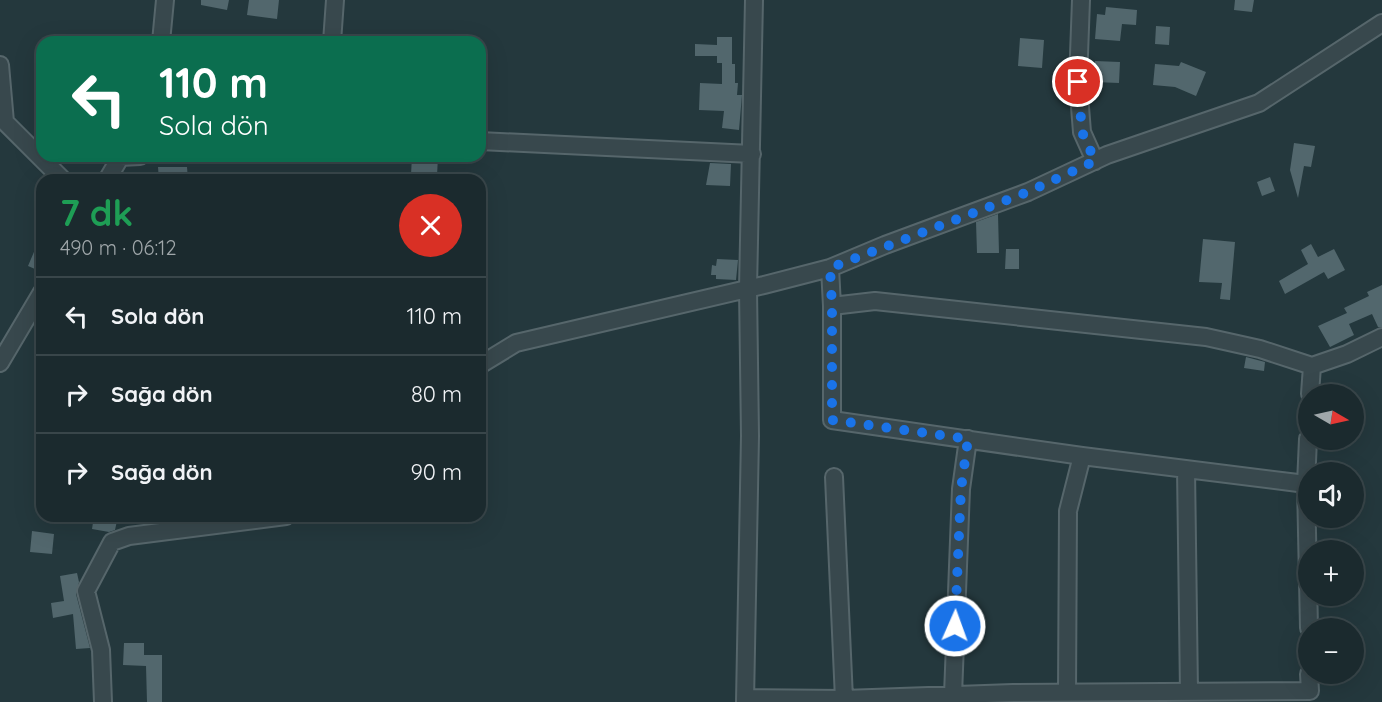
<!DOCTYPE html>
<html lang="tr">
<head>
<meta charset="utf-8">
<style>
	body { margin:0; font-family:Quicksand,sans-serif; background:#28363a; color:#f1f3f6; height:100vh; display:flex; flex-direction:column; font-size:22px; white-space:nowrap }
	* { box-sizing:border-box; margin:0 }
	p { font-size:20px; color:#a0a7aa }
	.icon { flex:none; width:33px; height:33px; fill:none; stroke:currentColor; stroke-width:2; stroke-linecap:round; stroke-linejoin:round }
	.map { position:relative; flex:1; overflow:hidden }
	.panel { position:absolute; left:36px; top:174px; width:450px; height:348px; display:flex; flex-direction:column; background:#1b2a2e; border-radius:18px; box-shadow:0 6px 24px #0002,0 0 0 2px #39464a }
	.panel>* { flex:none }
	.hud { position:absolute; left:36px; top:36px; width:450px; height:126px; border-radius:18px; box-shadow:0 6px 24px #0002,0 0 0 2px #39464a; background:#0b6e4f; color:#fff; overflow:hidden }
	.needle { width:39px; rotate:99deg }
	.controls { position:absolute; left:1298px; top:384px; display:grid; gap:12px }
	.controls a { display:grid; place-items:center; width:66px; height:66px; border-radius:50%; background:#1b2a2e; box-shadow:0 6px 24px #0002,0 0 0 2px #39464a; font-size:30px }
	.pin { position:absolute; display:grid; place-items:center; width:51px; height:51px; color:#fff; margin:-26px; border:3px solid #fff; border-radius:50%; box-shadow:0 2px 6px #0007 }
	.me { position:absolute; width:66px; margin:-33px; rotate:2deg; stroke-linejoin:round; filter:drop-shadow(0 0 4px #0008) }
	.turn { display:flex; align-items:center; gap:21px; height:126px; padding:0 24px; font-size:27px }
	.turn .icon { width:78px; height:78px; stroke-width:2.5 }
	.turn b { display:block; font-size:42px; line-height:51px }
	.round { display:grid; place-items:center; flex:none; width:63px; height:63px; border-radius:32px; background:#28363a }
	.summary { display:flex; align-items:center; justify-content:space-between; height:102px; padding:0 24px }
	h1 { font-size:36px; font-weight:700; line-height:45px; color:#1e9e55 }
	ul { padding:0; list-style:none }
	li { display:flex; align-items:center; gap:18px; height:78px; padding:0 24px; border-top:2px solid #39464a }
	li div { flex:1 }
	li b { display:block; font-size:22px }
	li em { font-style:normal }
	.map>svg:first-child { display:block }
</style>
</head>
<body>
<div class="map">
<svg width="1382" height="702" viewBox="0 0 1382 702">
	<rect width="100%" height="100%" fill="#24383d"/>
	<path fill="#52676d" d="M201,0H229L227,10L201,5Z
		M249,0H279L277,19L247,15Z
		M1235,0H1254L1252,12L1234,10Z
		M1106,7L1137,10L1136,25L1122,24L1120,41L1095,39L1097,14L1105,15Z
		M1156,26L1170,27L1169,45L1155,44Z
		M717,37H732V64H735V83H738L737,95H742L739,130L722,128L724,111L699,110L700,83L722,84V63H717V56H695V44L717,45Z
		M1020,38L1044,40L1042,68L1018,66Z
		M1095,61L1120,62L1119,83L1094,82Z
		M1181,62L1206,72L1196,96L1175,87L1153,85L1155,64L1179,66Z
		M1294,143L1315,146L1311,167L1304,166L1298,198L1290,170Z
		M412,156H438L437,176L411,175Z
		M710,163L731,164L730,186L706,185Z
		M158,167H187L188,180H159Z
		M1270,177L1275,191L1262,196L1257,182Z
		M998,214L999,253H977L976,222Z
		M42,233V272L28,266Z
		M1203,239L1235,242L1230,300L1220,299L1222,283L1199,282Z
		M1311,244L1318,257L1334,249L1345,270L1328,279L1324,272L1285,294L1279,281L1308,264L1301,250Z
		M1006,249H1019V269H1005Z
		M717,259L738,260L736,280L716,279V275H711L712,265L716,266Z
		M1382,285V327H1378L1372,314L1349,324L1354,335L1330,347L1318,326L1347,313L1344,308L1369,296L1367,292Z
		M1246,357L1265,362L1264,371L1244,368Z
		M94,516H118L115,530L109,532L92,529Z
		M32,531L54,534L52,554L30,552Z
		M77,573L79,582L76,594L90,648L76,649L73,614L53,618L51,603L64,601L60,576Z
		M124,643H144V655H162V702H147L146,666L123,665Z"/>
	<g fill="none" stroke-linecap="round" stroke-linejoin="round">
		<g stroke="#56666b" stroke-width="20">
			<path id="minor" d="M1081,0L1078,82L1082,132L1095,161
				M161,42L165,0
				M332,42L335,0
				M0,65L5,122L63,180
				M480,141L752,154
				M120,157L140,156
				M107,180L121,156
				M830,268L832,306V420L1082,456L1306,484
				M832,306L875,301L1206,337L1260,349L1312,366L1347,354L1382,337
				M0,363L42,292
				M480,365L516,343L764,285L830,268L885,245L1028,192L1107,155L1259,103L1382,23
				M1310,394L1312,366
				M1308,439L1306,484L1309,628
				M1186,469L1189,692
				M834,477L844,699
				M1067,693L1068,511L1082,456
				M953,695L961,489L968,439
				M745,698L844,699L1013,693L1310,691L1309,674
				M103,702L101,650L86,591L112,542L129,536L286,516
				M745,702L750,436L748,289L754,0"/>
		</g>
		<use href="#minor" stroke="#38484d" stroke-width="16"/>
	</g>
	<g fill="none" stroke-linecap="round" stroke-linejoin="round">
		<path stroke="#1a73e8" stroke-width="10" stroke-dasharray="0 18" d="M955,626L961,489L968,439L832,420V306L830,268L1028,192L1095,161L1082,132L1078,82"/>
	</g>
</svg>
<div class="controls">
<a><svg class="needle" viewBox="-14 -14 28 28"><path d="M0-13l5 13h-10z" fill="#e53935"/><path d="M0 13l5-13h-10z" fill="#a0a7aa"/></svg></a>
<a><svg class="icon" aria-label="sound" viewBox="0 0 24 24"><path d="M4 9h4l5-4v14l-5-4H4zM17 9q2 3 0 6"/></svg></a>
<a>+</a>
<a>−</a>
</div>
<div class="pin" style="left:1078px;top:82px;background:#d93025"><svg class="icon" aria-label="arrive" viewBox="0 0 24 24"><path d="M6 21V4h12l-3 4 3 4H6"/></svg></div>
<svg class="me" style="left:955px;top:626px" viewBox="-20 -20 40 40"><circle r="17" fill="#1a73e8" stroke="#fff" stroke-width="3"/><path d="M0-11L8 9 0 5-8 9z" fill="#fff"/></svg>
<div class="hud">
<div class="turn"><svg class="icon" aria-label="left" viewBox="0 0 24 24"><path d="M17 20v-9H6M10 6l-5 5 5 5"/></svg><div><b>110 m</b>Sola dön</div></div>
</div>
<section class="panel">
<div class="summary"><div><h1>7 dk</h1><p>490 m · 06:12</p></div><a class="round" style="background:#d93025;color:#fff"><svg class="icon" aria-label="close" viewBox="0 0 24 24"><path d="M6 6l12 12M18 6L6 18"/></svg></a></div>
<ul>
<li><svg class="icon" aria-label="left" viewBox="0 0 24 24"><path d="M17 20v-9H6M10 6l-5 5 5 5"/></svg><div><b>Sola dön</b></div><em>110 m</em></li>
<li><svg class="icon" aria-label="right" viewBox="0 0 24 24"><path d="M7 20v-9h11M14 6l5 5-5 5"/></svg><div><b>Sağa dön</b></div><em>80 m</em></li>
<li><svg class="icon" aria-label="right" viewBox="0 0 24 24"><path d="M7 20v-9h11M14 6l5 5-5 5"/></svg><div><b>Sağa dön</b></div><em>90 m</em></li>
</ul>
</section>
</div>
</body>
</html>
